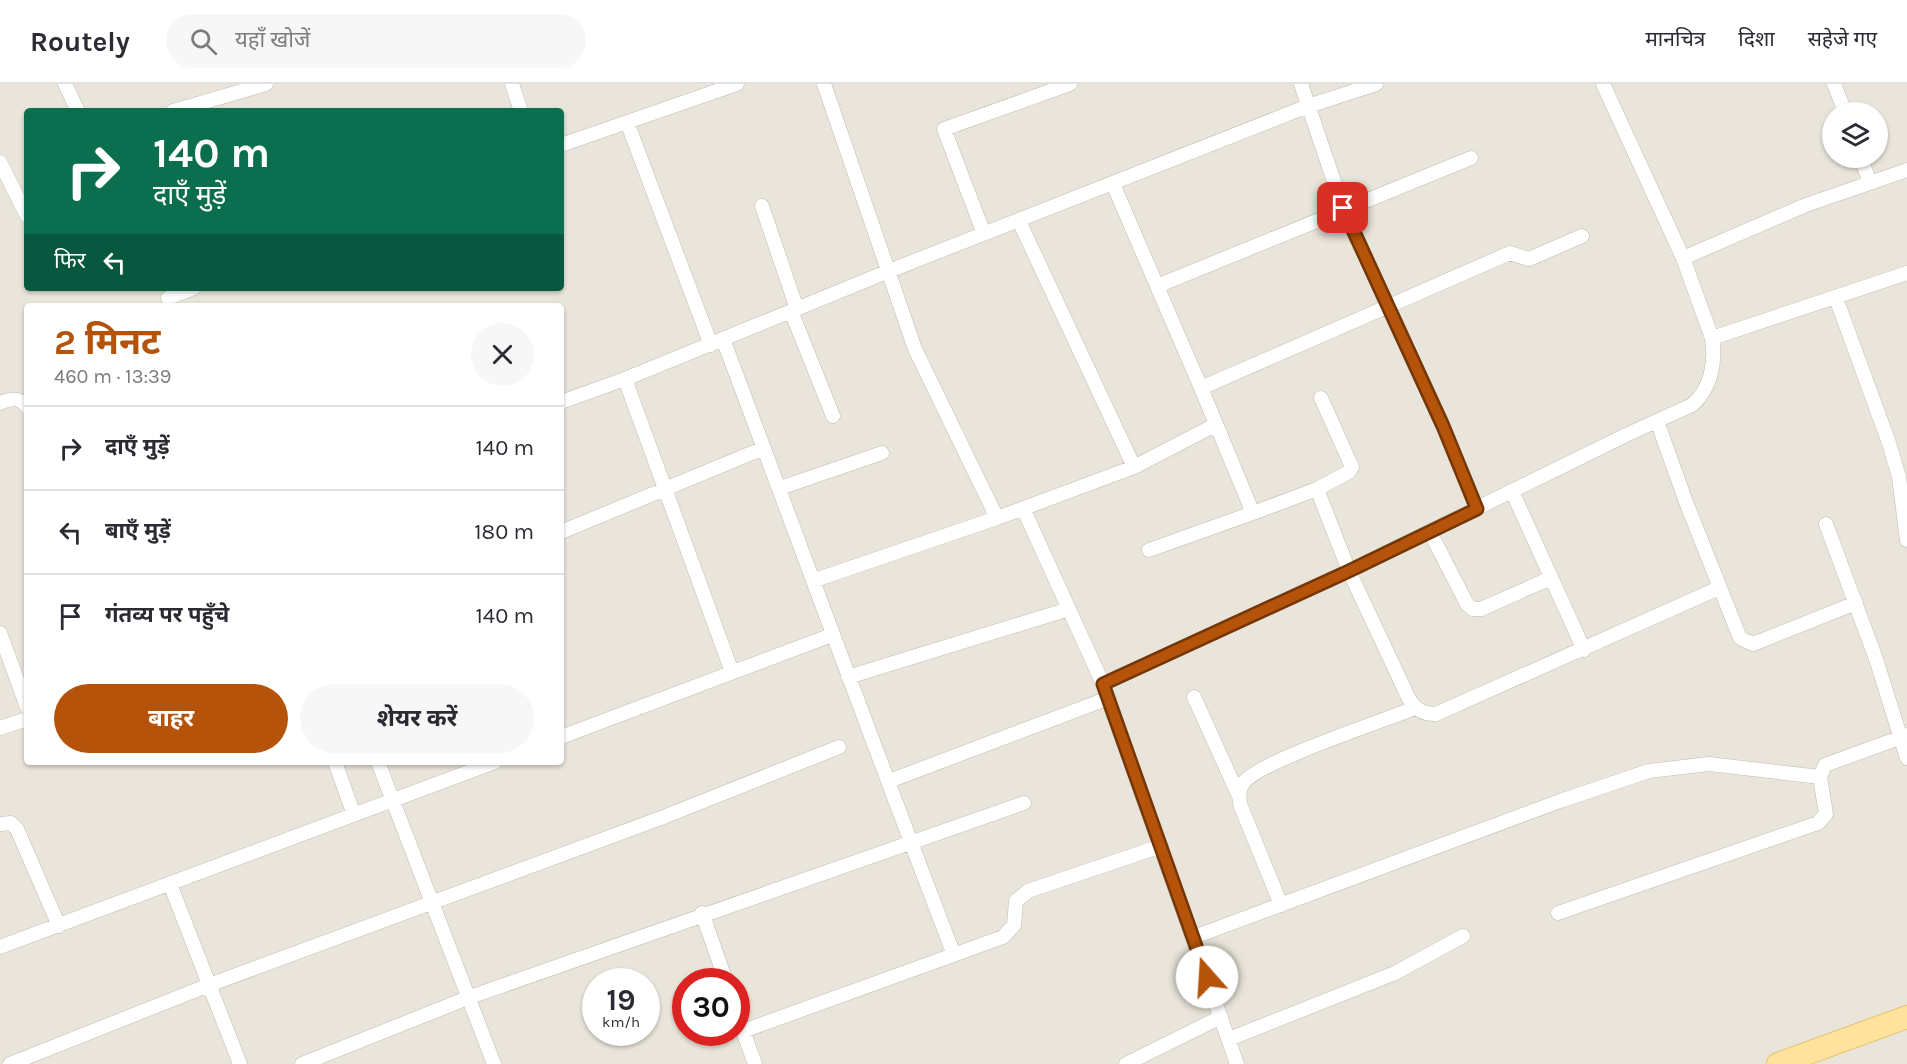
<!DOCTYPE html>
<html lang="hi">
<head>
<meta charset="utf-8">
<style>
	body { margin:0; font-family:Karla,"Noto Sans Devanagari",sans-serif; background:#f7f7f7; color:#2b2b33; height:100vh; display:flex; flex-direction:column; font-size:22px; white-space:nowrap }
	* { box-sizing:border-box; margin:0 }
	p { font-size:20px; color:#7c7c81 }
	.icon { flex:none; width:33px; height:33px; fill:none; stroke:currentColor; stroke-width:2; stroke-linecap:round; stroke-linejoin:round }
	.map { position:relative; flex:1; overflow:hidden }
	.details { position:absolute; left:24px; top:219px; width:540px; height:462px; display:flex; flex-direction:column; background:#fff; border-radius:6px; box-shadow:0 2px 4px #0004 }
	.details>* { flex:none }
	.guide { position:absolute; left:24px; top:24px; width:540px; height:183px; border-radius:6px; box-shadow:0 2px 4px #0004; background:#0b6e4f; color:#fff; overflow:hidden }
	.fabs { position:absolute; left:1822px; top:18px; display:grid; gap:12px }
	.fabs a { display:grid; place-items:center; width:66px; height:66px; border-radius:50%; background:#fff; box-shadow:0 2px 4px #0004; font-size:30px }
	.speed { position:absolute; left:582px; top:884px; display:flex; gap:12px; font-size:30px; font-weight:700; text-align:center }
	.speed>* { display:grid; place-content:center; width:78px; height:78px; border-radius:50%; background:#fff; box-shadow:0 2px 4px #0004; line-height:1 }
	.speed small { font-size:15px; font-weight:400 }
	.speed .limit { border:9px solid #d22; background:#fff; color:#111 }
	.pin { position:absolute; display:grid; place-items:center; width:51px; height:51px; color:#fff; margin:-26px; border-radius:12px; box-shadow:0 3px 9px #0006 }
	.me { position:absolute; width:66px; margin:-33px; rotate:341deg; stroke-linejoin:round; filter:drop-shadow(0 0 4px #0008) }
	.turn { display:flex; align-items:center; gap:21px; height:126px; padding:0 30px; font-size:27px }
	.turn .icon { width:78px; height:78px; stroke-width:2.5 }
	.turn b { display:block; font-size:42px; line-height:51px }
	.then { display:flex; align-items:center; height:57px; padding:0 30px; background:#0003; gap:12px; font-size:22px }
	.round { display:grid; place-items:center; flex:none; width:63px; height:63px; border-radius:32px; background:#f7f7f7 }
	.head { display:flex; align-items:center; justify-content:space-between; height:102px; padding:0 30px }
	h1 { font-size:36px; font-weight:700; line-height:45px; color:#b45309 }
	.cta { display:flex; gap:12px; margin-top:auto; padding:12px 30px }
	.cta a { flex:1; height:69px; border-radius:36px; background:#b45309; color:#fff; font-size:24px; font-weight:700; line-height:69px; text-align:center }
	.cta a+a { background:#f7f7f7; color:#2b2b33 }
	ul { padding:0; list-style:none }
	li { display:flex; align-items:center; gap:18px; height:84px; padding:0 30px; border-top:2px solid #e1e1e2 }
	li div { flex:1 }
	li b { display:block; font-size:22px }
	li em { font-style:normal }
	header { display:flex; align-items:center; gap:36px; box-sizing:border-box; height:84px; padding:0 30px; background:#fff; border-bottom:2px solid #e1e1e2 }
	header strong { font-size:28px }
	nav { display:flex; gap:33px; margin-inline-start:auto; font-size:21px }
	.search { width:420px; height:54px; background:#f7f7f7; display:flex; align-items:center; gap:15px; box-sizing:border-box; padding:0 21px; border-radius:33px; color:#7c7c81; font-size:22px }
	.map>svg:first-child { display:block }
</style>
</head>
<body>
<header>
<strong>Routely</strong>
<div class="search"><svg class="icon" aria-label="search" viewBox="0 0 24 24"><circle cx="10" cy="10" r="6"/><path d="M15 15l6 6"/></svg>यहाँ खोजें</div>
<nav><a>मानचित्र</a><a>दिशा</a><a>सहेजे गए</a></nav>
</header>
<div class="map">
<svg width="1907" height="980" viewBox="0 0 1907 980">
	<rect width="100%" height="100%" fill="#f6f3ec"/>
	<path fill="#eae5da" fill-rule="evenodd" d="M0,0H1907V980H0ZM27,27H561V204H27ZM1833,28H1878V74H1833ZM27,222H561V678H27ZM596,897H646V948H596ZM686,897H736V948H686Z"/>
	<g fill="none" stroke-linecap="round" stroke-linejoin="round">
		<g stroke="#c2bbae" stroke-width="15">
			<path id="minor" d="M65,0L78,27
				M512,0L521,27
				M824,0L915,265L997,434
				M1301,0L1343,124L1443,342L1477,425
				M1834,0L1845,28
				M173,27L266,0
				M627,38L711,261
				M561,61L737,0
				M1861,74L1870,99
				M0,78L27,132
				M1113,100L1201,304
				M762,122L797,225
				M1019,137L1134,383
				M984,150L944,45L1070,0
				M1582,152L1529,175L1510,169L1201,304L1253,429L1317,405L1349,487L1409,615C1416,626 1423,630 1436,630L1719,504
				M1683,174L1806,121L1907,86
				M1157,202L1471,74
				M168,214L194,204
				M1836,214L1889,359L1899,393L1907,456
				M791,227L833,332
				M1712,254L1907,189
				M723,255C800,460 875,666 954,871
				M625,295L732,588
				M561,318L625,295L889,187L1308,22L1376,0
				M0,319C11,314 20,313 27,323
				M1657,337L1686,418L1740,554L1753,560L1856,519
				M780,404L882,369
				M1317,405L1349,388L1352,383L1321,314
				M1512,407L1584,566
				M1023,424L1103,600
				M1826,440L1876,575L1907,674
				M561,448L764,364
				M1430,448L1467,520L1473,525H1481L1551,494
				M1149,466L1253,429
				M815,496L997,434L1134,383L1215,341
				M0,549L27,623
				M848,593L1069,525
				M1194,613L1238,710
				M0,644L27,635
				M561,653L832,551
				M335,678L354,731
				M378,678L494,980
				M889,697L1109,614
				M0,740L11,739L17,745L59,842
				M170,800L240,980
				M1281,821L1240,720C1239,711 1239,705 1244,698C1261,677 1383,637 1415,624
				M702,829L726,897
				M1558,829L1818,739L1826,730L1820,693L1825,681L1907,651
				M1194,853L1560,717L1649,687L1709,680L1820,693
				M0,863L495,678
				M736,928L755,980
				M743,947L1003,853L1014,841L1016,817L1028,807L1161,762
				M1229,955L1395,889L1463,852
				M10,980L209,901L661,734L839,663
				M302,980L470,913L1024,719
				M1126,980L1221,933
				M1237,980L1103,600L1349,487L1626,351L1692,321C1711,305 1716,278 1712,254L1683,174L1603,0"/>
		</g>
		<g stroke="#e6c16a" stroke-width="24">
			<path id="primary" d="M1778,980L1907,933"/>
		</g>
		<use href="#minor" stroke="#fff" stroke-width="14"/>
		<use href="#primary" stroke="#ffe39c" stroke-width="22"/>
	</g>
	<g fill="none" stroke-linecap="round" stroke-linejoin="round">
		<g stroke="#753606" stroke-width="15">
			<path id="route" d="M1207,893L1103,600L1349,487L1477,425L1443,342L1343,124"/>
		</g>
		<use href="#route" stroke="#b45309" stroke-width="10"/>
	</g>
</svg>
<div class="fabs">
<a><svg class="icon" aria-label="layers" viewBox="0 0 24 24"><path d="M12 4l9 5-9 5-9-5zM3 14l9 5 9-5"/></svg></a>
</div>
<div class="speed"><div>19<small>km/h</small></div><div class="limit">30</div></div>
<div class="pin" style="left:1343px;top:124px;background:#d93025"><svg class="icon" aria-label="arrive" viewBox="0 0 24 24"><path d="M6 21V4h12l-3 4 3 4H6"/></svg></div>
<svg class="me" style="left:1207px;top:893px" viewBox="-20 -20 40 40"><circle r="19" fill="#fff"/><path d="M0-13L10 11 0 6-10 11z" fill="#b45309"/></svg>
<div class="guide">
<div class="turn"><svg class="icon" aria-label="right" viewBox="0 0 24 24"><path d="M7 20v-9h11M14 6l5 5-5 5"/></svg><div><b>140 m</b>दाएँ मुड़ें</div></div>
<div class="then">फिर<svg class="icon" aria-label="left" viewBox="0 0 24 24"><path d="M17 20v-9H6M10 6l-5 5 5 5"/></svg></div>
</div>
<section class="details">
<div class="head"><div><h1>2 मिनट</h1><p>460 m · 13:39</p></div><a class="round"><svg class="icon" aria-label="close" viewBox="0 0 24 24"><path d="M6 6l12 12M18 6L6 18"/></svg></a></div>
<ul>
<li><svg class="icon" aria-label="right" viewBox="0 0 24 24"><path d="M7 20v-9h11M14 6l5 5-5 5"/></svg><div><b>दाएँ मुड़ें</b></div><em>140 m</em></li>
<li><svg class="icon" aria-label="left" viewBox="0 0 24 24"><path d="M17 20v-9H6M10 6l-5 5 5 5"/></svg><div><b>बाएँ मुड़ें</b></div><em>180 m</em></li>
<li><svg class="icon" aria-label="arrive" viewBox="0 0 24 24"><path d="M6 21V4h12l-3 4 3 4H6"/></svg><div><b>गंतव्य पर पहुँचे</b></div><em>140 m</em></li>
</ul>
<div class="cta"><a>बाहर</a><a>शेयर करें</a></div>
</section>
</div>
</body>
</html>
